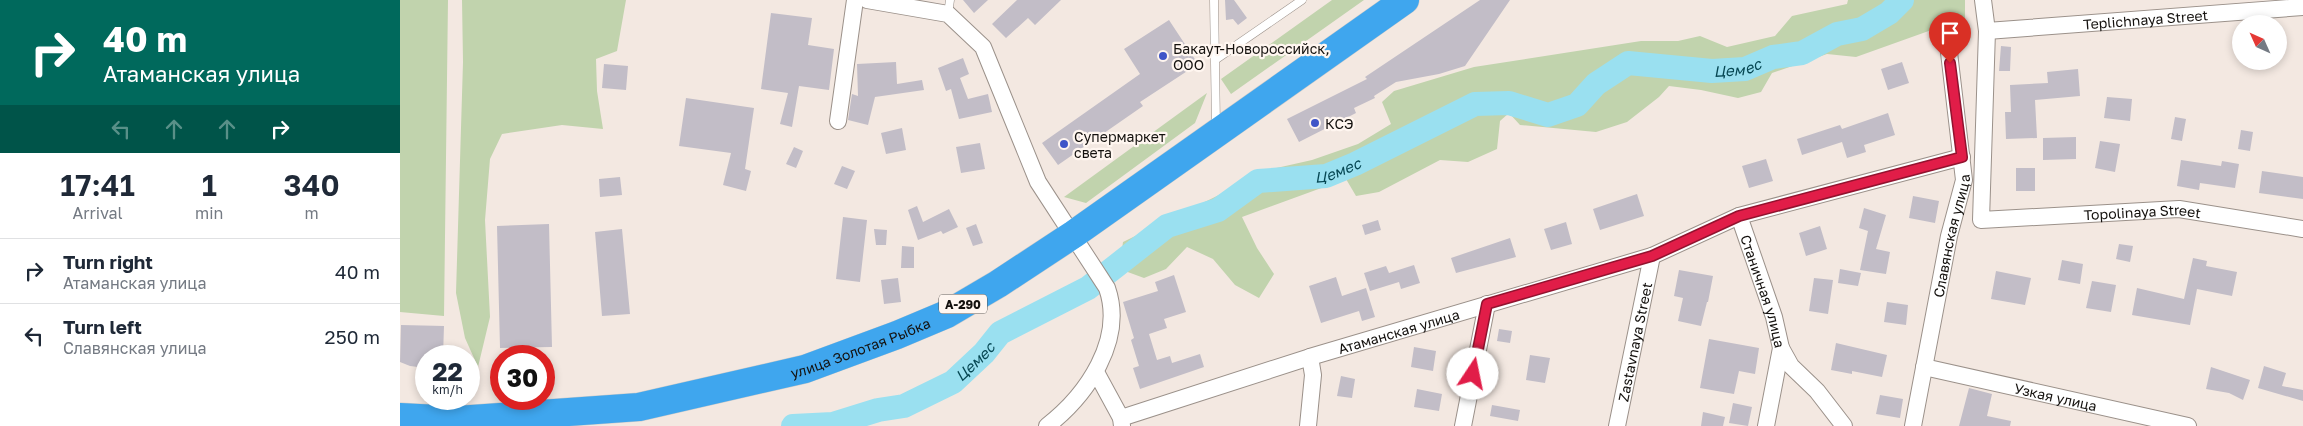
<!DOCTYPE html>
<html lang="en">
<head>
<meta charset="utf-8">
<style>
	body { margin:0; font-family:"Golos Text",sans-serif; background:#f2f2f3; color:#1f2937; height:100vh; display:flex; flex-direction:column; font-size:19px; white-space:nowrap }
	* { box-sizing:border-box; margin:0 }
	p { font-size:16px; color:#747a83 }
	.icon { flex:none; width:28px; height:28px; fill:none; stroke:currentColor; stroke-width:2; stroke-linecap:round; stroke-linejoin:round }
	.map { position:relative; flex:1; overflow:hidden }
	.side { display:flex; flex-direction:column; background:#fff; width:400px }
	.side>* { flex:none }
	.hud { background:#00695c; color:#fff; overflow:hidden }
	.needle { width:32px; rotate:315deg }
	.tools { position:absolute; left:1832px; top:15px; display:grid; gap:10px }
	.tools a { display:grid; place-items:center; width:55px; height:55px; border-radius:50%; background:#fff; box-shadow:0 2px 8px #0003; font-size:25px }
	.speed { position:absolute; left:15px; top:345px; display:flex; gap:10px; font-size:25px; font-weight:700; text-align:center }
	.speed>* { display:grid; place-content:center; width:65px; height:65px; border-radius:50%; background:#fff; box-shadow:0 2px 8px #0003; line-height:1 }
	.speed small { font-size:12px; font-weight:400 }
	.speed .limit { border:8px solid #d22; background:#fff; color:#111 }
	.pin { position:absolute; display:grid; place-items:center; width:42px; height:42px; color:#fff; margin:-51px -21px; border-radius:50% 50% 50% 0; rotate:-45deg; box-shadow:0 0 5px #0007 }
	.pin .icon { rotate:45deg }
	.me { position:absolute; width:55px; margin:-28px; rotate:11deg; stroke-linejoin:round; filter:drop-shadow(0 0 4px #0008) }
	.turn { display:flex; align-items:center; gap:18px; height:105px; padding:0 20px; font-size:22px }
	.turn .icon { width:65px; height:65px; stroke-width:2.5 }
	.turn b { display:block; font-size:35px; line-height:42px }
	.lanes { display:flex; align-items:center; height:48px; padding:0 20px; background:#0003; justify-content:center; gap:25px; direction:ltr }
	.lanes .off { opacity:.35 }
	.eta { display:flex; justify-content:space-evenly; align-items:center; height:85px; text-align:center }
	.eta b { font-size:30px; font-weight:600; line-height:35px }
	ul { padding:0; list-style:none }
	li { display:flex; align-items:center; gap:15px; height:65px; padding:0 20px; border-top:1px solid #e0e1e3 }
	li div { flex:1 }
	li b { display:block; font-size:19px }
	li em { font-style:normal }
	main { display:flex; flex:1; min-height:0 }
	.map>svg:first-child { display:block }
</style>
</head>
<body>
<main>
<section class="side">
<div class="hud">
<div class="turn"><svg class="icon" aria-label="right" viewBox="0 0 24 24"><path d="M7 20v-9h11M14 6l5 5-5 5"/></svg><div><b>40 m</b>Атаманская улица</div></div>
<div class="lanes"><svg class="icon off" aria-label="left" viewBox="0 0 24 24"><path d="M17 20v-9H6M10 6l-5 5 5 5"/></svg><svg class="icon off" aria-label="ahead" viewBox="0 0 24 24"><path d="M12 20V5M6 11l6-6 6 6"/></svg><svg class="icon off" aria-label="ahead" viewBox="0 0 24 24"><path d="M12 20V5M6 11l6-6 6 6"/></svg><svg class="icon" aria-label="right" viewBox="0 0 24 24"><path d="M7 20v-9h11M14 6l5 5-5 5"/></svg></div>
</div>
<div class="eta">
<div><b>17:41</b><p>Arrival</p></div>
<div><b>1</b><p>min</p></div>
<div><b>340</b><p>m</p></div>
</div>
<ul>
<li><svg class="icon" aria-label="right" viewBox="0 0 24 24"><path d="M7 20v-9h11M14 6l5 5-5 5"/></svg><div><b>Turn right</b><p>Атаманская улица</p></div><em>40 m</em></li>
<li><svg class="icon" aria-label="left" viewBox="0 0 24 24"><path d="M17 20v-9H6M10 6l-5 5 5 5"/></svg><div><b>Turn left</b><p>Славянская улица</p></div><em>250 m</em></li>
</ul>
</section>
<div class="map">
<svg width="1903" height="426" viewBox="0 0 1903 426">
	<rect width="100%" height="100%" fill="#f3e8e1"/>
	<path fill="#c1d3ad" d="M0,0H48L44,316L0,312Z
		M62,0H226L217,51L196,59L197,91L203,129L162,125L102,134L90,159L85,220L90,317L78,367L65,338L56,293L63,62Z
		M932,0H964L831,94L821,79Z
		M1448,0H1565V18L1456,57L1427,54L1372,73L1361,92L1338,98L1301,90L1269,86L1259,97L1227,122L1196,132L1120,125L1109,113L1100,121L1097,149L1068,162L1040,160L979,192L956,196L946,179L842,217L857,248L874,274L859,298L835,285L813,259L787,247L766,269L744,278L725,271L721,257L723,242L872,169L912,160L958,144L991,124L982,102L994,91L1074,67L1241,41H1278L1300,36L1327,47L1375,36L1392,16L1447,4Z
		M807,93L795,123L686,203L664,197Z"/>
	<g fill="none" stroke-linecap="round" stroke-linejoin="round">
		<path stroke="#9ae0f0" stroke-width="24" id="s1" d="M393,426L433,424L478,410L504,406L553,382L584,353L600,333L688,288L767,226L818,210L858,181L926,176L955,164L1075,104L1109,103L1148,115L1177,105L1196,84L1228,63L1312,71L1345,69L1373,57L1402,53L1437,34L1462,29L1489,13L1502,0"/>
	</g>
	<path fill="#c2bdc7" d="M563,0H588L574,13Z
		M617,0H661L635,25L628,18L606,38L592,24Z
		M825,0H834L847,18L838,25L833,19L826,20Z
		M1080,0H1110L1065,66L1039,74L996,82L974,96L975,98L954,108L956,113L899,142L887,119L967,79L965,77Z
		M371,13L412,18L408,45L434,49L429,90L399,86L392,127L380,124L388,93L361,89Z
		M769,20L798,64L740,102L743,106L658,165L642,143L740,74L724,49Z
		M1601,46L1611,47L1610,71H1599Z
		M563,58L569,74L560,78L568,99L588,94L592,112L559,119L551,89L546,91L538,68Z
		M496,62L497,84L522,80L524,90L475,97L468,125L448,120L452,94L458,96L457,64Z
		M1502,62L1509,83L1488,90L1481,69Z
		M204,64L228,66L226,90L202,88Z
		M1678,69L1680,96L1635,100L1637,138L1606,139L1605,112H1611L1610,85L1648,83L1647,72Z
		M1707,97L1732,99L1730,121L1704,118Z
		M286,98L354,108L345,169L351,171L346,191L323,185L331,153L279,146Z
		M1488,113L1495,135L1464,145L1466,152L1447,158L1442,142L1402,155L1397,139L1440,125L1442,129Z
		M1775,117L1786,119L1782,141L1771,139Z
		M502,128L506,150L486,154L481,133Z
		M1841,130L1853,132L1850,151L1838,149Z
		M1676,137V159L1643,160V138Z
		M1700,141L1720,144L1715,172L1695,168Z
		M580,143L585,169L561,173L556,147Z
		M394,147L403,151L396,168L386,164Z
		M1366,159L1373,181L1349,188L1342,166Z
		M1781,160L1821,166L1822,161L1839,164L1835,188L1800,183L1799,190L1777,186Z
		M442,166L455,171L447,189L434,184Z
		M1616,168H1635V191H1616Z
		M1862,171L1903,177V199L1859,193Z
		M220,177L222,195L200,197L199,179Z
		M1237,194L1244,216L1200,230L1193,209Z
		M1513,196L1539,201L1535,223L1509,218Z
		M517,206L523,222L549,209L558,227L543,234L541,231L518,240L508,210Z
		M1464,208L1486,215L1476,249L1490,252L1486,274L1460,270L1468,231L1459,228Z
		M443,217L467,220L460,282L436,279Z
		M978,220L981,230L965,235L962,225Z
		M1166,222L1172,244L1151,250L1144,229Z
		M149,224L152,347L100,348L97,226Z
		M576,224L583,243L573,246L566,228Z
		M1420,226L1427,249L1406,256L1399,233Z
		M222,229L230,314L202,316L195,232Z
		M474,229L487,230L486,245H476Z
		M1110,238L1116,257L1056,273L1051,258Z
		M1719,244L1733,246L1730,262L1716,259Z
		M502,246L514,247V268H501Z
		M1793,258L1807,261L1806,266L1837,272L1832,296L1797,289L1790,325L1732,315L1737,288L1784,299Z
		M1662,260L1683,264L1680,284L1658,280Z
		M1014,265L1020,283L1001,289L999,282L970,291L964,273L986,266L989,273Z
		M1440,269L1461,273L1458,286L1438,283Z
		M1279,270L1313,276L1308,302H1307L1301,326L1278,321L1283,298L1274,296Z
		M1596,271L1631,278L1625,305L1591,299Z
		M774,275L786,312L764,319L767,328L749,334L757,360L770,356L772,363L800,354L804,367L740,389L733,368L739,366L731,340L734,338L723,302L758,291L755,282Z
		M936,277L942,296L966,288L975,317L962,321L959,311L921,323L909,286Z
		M498,278L501,302L484,304L481,280Z
		M1414,278L1433,280L1428,314L1409,311Z
		M1692,281L1716,285L1711,312L1686,308Z
		M1487,302L1508,305L1506,325L1484,322Z
		M1,325L44,326L43,356H26V368L10,366L0,362Z
		M1099,329L1112,331L1110,343L1097,341Z
		M1309,339L1359,348L1355,374L1339,371L1334,394L1300,388Z
		M1436,343L1487,355L1482,377L1452,371V374L1431,370Z
		M1014,347L1036,351L1033,371L1011,367Z
		M1130,355L1150,358L1145,383L1126,380Z
		M1864,366L1886,373L1882,386L1903,390V401L1858,388Z
		M1811,367L1850,380L1843,400L1829,393L1806,389Z
		M941,376L955,379L952,398L937,396Z
		M1569,388L1592,394L1587,416L1611,421L1610,426H1559Z
		M1017,389L1042,394L1039,411L1014,407Z
		M1480,395L1503,399L1500,418L1476,414Z
		M1333,403L1352,407L1348,426L1329,423Z
		M1092,405L1120,410L1118,421L1090,416Z
		M1303,412L1325,417L1323,426H1301Z"/>
	<g fill="none" stroke-linecap="round" stroke-linejoin="round">
		<g stroke="#9b918a" stroke-width="9">
			<path id="lane" d="M814,0L816,125
				M548,14L550,0
				M815,60L902,0"/>
		</g>
		<g stroke="#9b918a" stroke-width="18">
			<g id="street">
				<path d="M467,0L548,14L583,47L638,182L707,288C725,340 687,395 647,426"/>
				<path id="s2" d="M1583,0L1587,31L1581,220L1779,209L1903,229"/>
				<path id="s3" d="M1587,31L1903,7"/>
				<path d="M438,121L455,0"/>
				<path id="s4" d="M1339,216L1374,317L1381,348L1366,426"/>
				<path d="M1381,348L1391,366L1417,391L1444,426"/>
				<path id="s5" d="M1524,367L1788,426"/>
				<path d="M696,372L721,418L722,426"/>
				<path id="s6" d="M721,418L910,357L1252,256L1339,216L1562,157"/>
				<path d="M908,426L913,375L910,357"/>
				<path d="M1063,426L1087,304"/>
				<path id="s7" d="M1217,426L1252,256"/>
				<path id="s8" d="M1513,426L1549,236L1564,180L1548,44"/>
			</g>
		</g>
		<g stroke="#cbcbca" stroke-width="29">
			<g id="highway">
				<path id="s9" d="M0,417L57,420L239,407L405,369L497,335L547,314L598,284L674,234L1005,0"/>
			</g>
		</g>
		<use href="#lane" stroke="#fff" stroke-width="8"/>
		<use href="#street" stroke="#fff" stroke-width="16"/>
		<use href="#highway" stroke="#3fa6ee" stroke-width="28"/>
	</g>
	<g fill="none" stroke-linecap="round" stroke-linejoin="round">
		<g stroke="#92132f" stroke-width="12">
			<path id="route" d="M1073,374L1087,304L1252,256L1339,216L1562,157L1550,63"/>
		</g>
		<use href="#route" stroke="#e11d48" stroke-width="9"/>
	</g>
	<g fill="#3f55c8" stroke="#fff6f0" stroke-width="2">
		<circle cx="763" cy="56" r="5"/>
		<circle cx="915" cy="123" r="5"/>
		<circle cx="664" cy="144" r="5"/>
	</g>
	<g text-anchor="middle" dominant-baseline="central" stroke-width="4.5" stroke-linejoin="round" paint-order="stroke">
		<rect fill="#fff6f0" stroke="#5a5652" stroke-width="1" x="539" y="294.5" width="48" height="19" rx="4"/>
		<g font-size="12" font-weight="bold" fill="#14110e">
			<text x="563" y="304">А-290</text>
		</g>
		<g font-size="14" fill="#14110e" stroke="#fff6f0">
			<text stroke="none"><textPath href="#s3" startOffset="159">Teplichnaya Street</textPath></text>
			<text stroke="none"><textPath href="#s2" startOffset="382">Topolinaya Street</textPath></text>
			<text stroke="none"><textPath href="#s8" startOffset="194">Славянская улица</textPath></text>
			<text stroke="none"><textPath href="#s4" startOffset="79">Станичная улица</textPath></text>
			<text stroke="none"><textPath href="#s6" startOffset="291">Атаманская улица</textPath></text>
			<text stroke="none"><textPath href="#s7" startOffset="86">Zastavnaya Street</textPath></text>
			<text stroke="none"><textPath href="#s9" startOffset="469">улица Золотая Рыбка</textPath></text>
			<text stroke="none"><textPath href="#s5" startOffset="135">Узкая улица</textPath></text>
		</g>
		<g font-size="14" fill="#14110e" stroke="#fff6f0" text-anchor="start">
			<text x="773" y="48">Бакаут-Новороссийск,<tspan x="773" dy="16">ООО</tspan></text>
			<text x="925" y="123">КСЭ</text>
			<text x="674" y="136">Супермаркет<tspan x="674" dy="16">света</tspan></text>
		</g>
		<g font-size="15" font-style="italic" fill="#064753" stroke="#fff6f0">
			<text stroke="none"><textPath href="#s1" startOffset="1054">Цемес</textPath></text>
			<text stroke="none"><textPath href="#s1" startOffset="619">Цемес</textPath></text>
			<text stroke="none"><textPath href="#s1" startOffset="198">Цемес</textPath></text>
		</g>
	</g>
</svg>
<div class="tools">
<a><svg class="needle" viewBox="-14 -14 28 28"><path d="M0-13l5 13h-10z" fill="#e53935"/><path d="M0 13l5-13h-10z" fill="#747a83"/></svg></a>
</div>
<div class="speed"><div>22<small>km/h</small></div><div class="limit">30</div></div>
<div class="pin" style="left:1550px;top:63px;background:#d93025"><svg class="icon" aria-label="arrive" viewBox="0 0 24 24"><path d="M6 21V4h12l-3 4 3 4H6"/></svg></div>
<svg class="me" style="left:1073px;top:374px" viewBox="-20 -20 40 40"><circle r="19" fill="#fff"/><path d="M0-13L10 11 0 6-10 11z" fill="#e11d48"/></svg>
</div>
</main>
</body>
</html>
